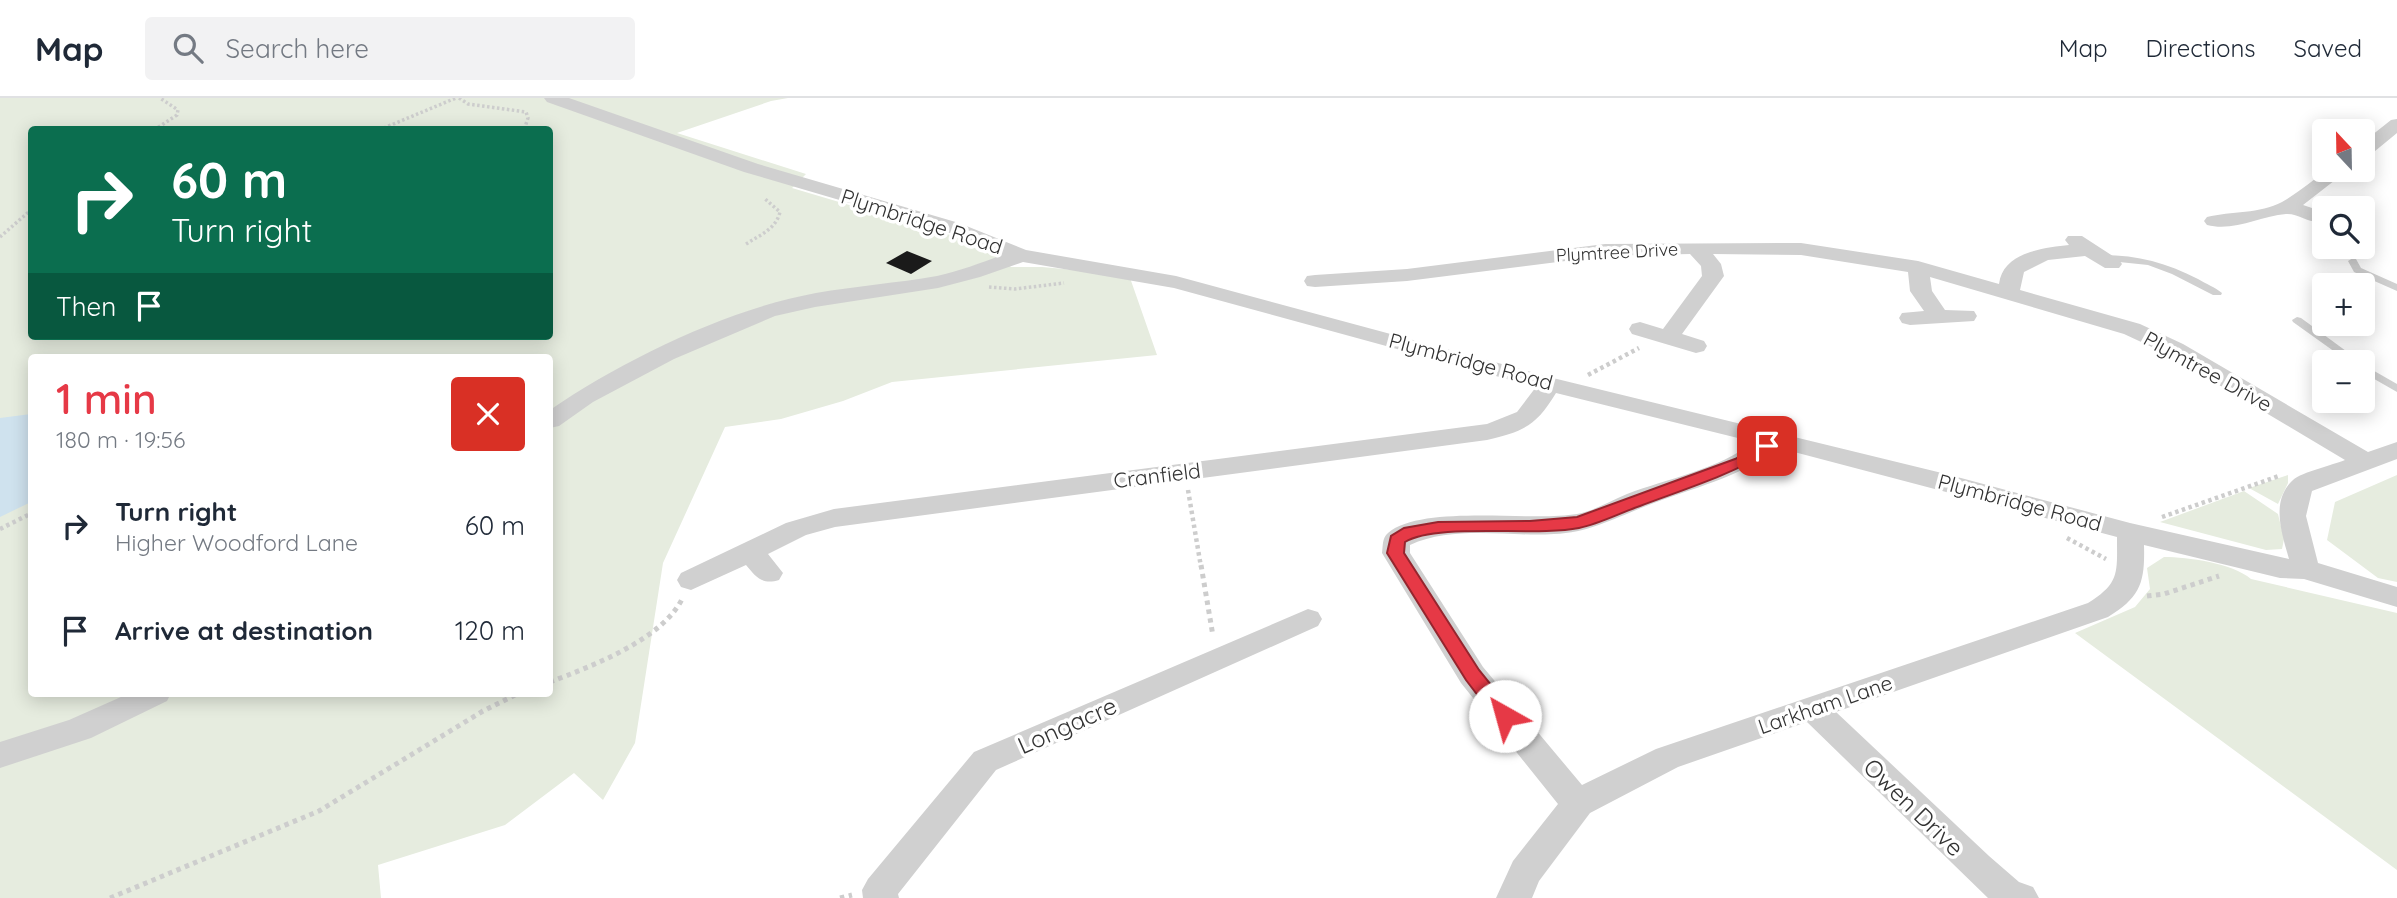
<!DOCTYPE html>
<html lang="en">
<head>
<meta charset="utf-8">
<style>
	body { margin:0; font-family:Quicksand,sans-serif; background:#f2f2f3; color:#1f2937; height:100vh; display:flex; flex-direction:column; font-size:26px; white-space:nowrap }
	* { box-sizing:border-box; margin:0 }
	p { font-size:23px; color:#747a83 }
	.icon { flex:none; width:38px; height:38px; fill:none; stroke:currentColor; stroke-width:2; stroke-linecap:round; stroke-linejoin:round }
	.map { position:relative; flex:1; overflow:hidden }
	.drawer { position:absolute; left:28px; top:256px; width:525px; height:343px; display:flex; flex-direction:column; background:#fff; border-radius:7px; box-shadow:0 4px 18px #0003 }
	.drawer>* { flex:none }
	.top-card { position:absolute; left:28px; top:28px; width:525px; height:214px; border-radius:7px; box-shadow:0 4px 18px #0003; background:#0b6e4f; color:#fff; overflow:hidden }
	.needle { width:46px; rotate:338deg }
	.fabs { position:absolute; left:2312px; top:21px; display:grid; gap:14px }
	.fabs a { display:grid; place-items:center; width:63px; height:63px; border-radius:7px; background:#fff; box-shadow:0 4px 18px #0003; font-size:35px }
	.pin { position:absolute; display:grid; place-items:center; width:60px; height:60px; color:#fff; margin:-30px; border-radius:14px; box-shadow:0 4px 10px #0006 }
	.me { position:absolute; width:77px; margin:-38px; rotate:322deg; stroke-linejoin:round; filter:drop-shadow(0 0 5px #0008) }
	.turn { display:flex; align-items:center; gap:24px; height:147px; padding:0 28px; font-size:32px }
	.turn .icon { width:91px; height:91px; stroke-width:2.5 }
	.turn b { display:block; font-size:49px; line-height:60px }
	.then { display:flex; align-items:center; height:66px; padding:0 28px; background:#0003; gap:14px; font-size:26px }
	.round { display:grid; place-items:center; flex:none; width:74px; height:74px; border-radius:7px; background:#f2f2f3 }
	.overview { display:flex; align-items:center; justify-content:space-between; height:119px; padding:0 28px }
	h1 { font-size:42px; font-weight:600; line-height:52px; color:#e63946 }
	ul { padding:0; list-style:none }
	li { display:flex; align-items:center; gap:21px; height:105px; padding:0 28px }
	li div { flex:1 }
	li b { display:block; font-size:26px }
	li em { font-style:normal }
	header { display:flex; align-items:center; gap:42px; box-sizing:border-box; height:98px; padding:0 35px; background:#fff; border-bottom:2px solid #e0e1e3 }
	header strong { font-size:33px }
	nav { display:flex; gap:38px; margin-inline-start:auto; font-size:24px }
	.search { width:490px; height:63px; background:#f2f2f3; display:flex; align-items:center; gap:18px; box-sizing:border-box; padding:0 24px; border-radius:7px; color:#747a83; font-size:26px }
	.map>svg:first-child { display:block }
</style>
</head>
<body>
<header>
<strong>Map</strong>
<div class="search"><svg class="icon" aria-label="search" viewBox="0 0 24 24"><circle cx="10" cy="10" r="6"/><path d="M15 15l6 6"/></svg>Search here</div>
<nav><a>Map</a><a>Directions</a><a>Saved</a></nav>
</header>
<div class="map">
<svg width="2397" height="800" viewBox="0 0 2397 800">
	<rect width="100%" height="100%" fill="#fff"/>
	<path fill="#e6ecdf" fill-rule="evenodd" d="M0,0H788L771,3L677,35L806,76L792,90L987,148L1011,169H1042L1129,177L1157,257L892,284L843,303L781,321L725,329L663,465L635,645L603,702L574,675L505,727L378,767L381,800H0ZM32,32H550V238H32ZM32,259H550V595H32Z
		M2288,377V385L2278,406L2249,390Z
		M2397,377V484L2378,480L2327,442L2335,404Z
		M2244,393L2278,416L2284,441L2282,451L2266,452L2160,424Z
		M2164,459C2188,459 2232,465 2251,481L2397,515V772L2075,535L2135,509L2150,491L2147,470Z"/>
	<path fill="#cfe2ee" d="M31,316V404L0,419V320Z"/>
	<path fill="#1a1a1a" d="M907,153L932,163L911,176L886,165Z"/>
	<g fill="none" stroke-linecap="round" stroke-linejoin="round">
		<path stroke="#cdcdcd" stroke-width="3.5" stroke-dasharray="2.5 2.5" stroke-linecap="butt" d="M459,0L468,6L526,14L528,20L524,32
			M154,32L177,17L178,12L160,0
			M379,32L456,0
			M0,139L32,111
			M746,146C760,137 776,131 780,114L764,100
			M989,189L1015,191L1064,185"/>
		<path stroke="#cdcdcd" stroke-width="4.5" stroke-dasharray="3.5 3.5" stroke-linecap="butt" d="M1588,277L1639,250
			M1188,392L1201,469
			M2162,419L2279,378
			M0,431L32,415
			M2067,440L2106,461"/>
		<path stroke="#cdcdcd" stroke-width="5" stroke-dasharray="4.5 4.5" stroke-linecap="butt" d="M1201,467L1213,538
			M2147,498L2164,496L2219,478
			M550,584C592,568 664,541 683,499
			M110,800L319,713L483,613L519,595
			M840,800L852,797"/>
		<path fill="#d0d0d0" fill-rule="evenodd" d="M2103,157C2138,157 2167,165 2198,181C2206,186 2215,189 2222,195L2221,197H2213L2172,176L2148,167L2100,162V158Z
			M2353,160L2356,161L2361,170L2397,186V193L2354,174L2348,163Z
			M2297,219L2301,220L2361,264H2349L2293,224L2292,222Z
			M2362,266L2397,286V294L2362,274Z"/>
		<path fill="#d0d0d0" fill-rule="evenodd" d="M544,0H569L758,66L959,125L1026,152L1176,178L1557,281L1946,376L2130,425L2289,461C2282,436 2270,403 2293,382C2302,374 2333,367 2345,362L2167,256L2124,236L1930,179L1932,193L1945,212L1974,213L1977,218L1974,223L1910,227L1902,225L1899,220L1902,215L1924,213L1910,193L1908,174L1801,157L1713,156L1721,166L1724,178L1682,236L1704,243L1707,248L1704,253L1696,255L1632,236L1629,231L1632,226L1640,224L1663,231L1702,178L1701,168L1690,156L1605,158L1407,183L1315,189L1307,188L1304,183L1307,178L1315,177L1407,171L1605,146L1801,145L1918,163L1999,186C2003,154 2043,150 2069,147L2065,142L2068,138H2082L2119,162L2122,166L2119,170H2105L2085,158L2048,162L2024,174L2020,192L2140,226L2183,246L2368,354L2397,344V361L2312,393L2306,418L2318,465L2397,489V509L2304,481L2280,480L2144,447C2145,484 2141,499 2108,519L1836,614L1989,758L2019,784L2033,789L2039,800H1988L1807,624L1678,669L1590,715L1539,783L1532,800H1496L1513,763L1558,706L1461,585L1382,455C1383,448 1382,440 1388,435C1423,406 1531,424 1577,416C1594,413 1610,403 1627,396C1669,380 1717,372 1754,344L1556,295C1536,328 1524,333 1487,342L835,429L806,437L768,456L783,475L779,482C762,487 756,479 746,467L691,492L681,489L677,482L681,475L786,425L834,411L1487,326L1517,314L1536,289L1174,190L1023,164L980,179L938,190L815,209L775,218L674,261L593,304L559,328L550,330V312C623,262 728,211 816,195C856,188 897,185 937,178C959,173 981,165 1002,157L945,133L744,74L547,4ZM1779,350L2117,439C2117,475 2120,485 2088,505L1656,651L1582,687L1483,569L1410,455V447C1454,427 1508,439 1554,436C1588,435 1615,420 1646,408C1692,390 1739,380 1779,350Z
			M2397,21V35L2369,58L2362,59V45L2391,22Z
			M2327,72H2348L2303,107L2324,114V123C2310,127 2299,115 2286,116C2260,118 2234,134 2207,127L2204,123L2207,119C2231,113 2260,116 2282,104C2298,95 2313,82 2327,72Z
			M1308,511L1318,514L1322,521L1318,528L996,672L898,796L899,800H863L862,792L868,781L974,654Z
			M130,595H171L167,603L91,640L0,670V644L69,622Z"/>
	</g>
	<path fill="#e63946" stroke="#96252e" stroke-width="2" d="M1767,343L1772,345L1774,348L1772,352C1731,377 1685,391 1640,408C1620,415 1599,426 1579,430C1535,439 1437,424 1405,444L1404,455L1479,572L1512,613L1515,618L1512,624L1505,626L1498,624L1466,582L1387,455L1391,438L1404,430L1438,424L1530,423L1577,419L1735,361Z"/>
	<g text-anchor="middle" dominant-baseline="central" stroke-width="7" stroke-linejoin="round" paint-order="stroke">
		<g font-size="18" fill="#333" stroke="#fff">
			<text transform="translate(1617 154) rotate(-3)">Plymtree Drive</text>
		</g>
		<g font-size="21" fill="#333" stroke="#fff">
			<text transform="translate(922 123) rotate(18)">Plymbridge Road</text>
			<text transform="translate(1471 263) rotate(15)">Plymbridge Road</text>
			<text transform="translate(2208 273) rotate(29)">Plymtree Drive</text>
			<text transform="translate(1157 377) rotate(-7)">Cranfield</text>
			<text transform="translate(2020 404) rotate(15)">Plymbridge Road</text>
			<text transform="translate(1825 606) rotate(-19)">Larkham Lane</text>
		</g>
		<g font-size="24" fill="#333" stroke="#fff">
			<text transform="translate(1067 627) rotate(-24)">Longacre</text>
			<text transform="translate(1914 709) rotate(44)">Owen Drive</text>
		</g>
	</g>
</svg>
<div class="fabs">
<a><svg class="needle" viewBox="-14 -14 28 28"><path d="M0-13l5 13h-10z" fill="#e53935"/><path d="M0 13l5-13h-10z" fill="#747a83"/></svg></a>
<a><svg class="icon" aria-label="search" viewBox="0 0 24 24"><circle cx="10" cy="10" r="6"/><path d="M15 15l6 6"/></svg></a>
<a>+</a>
<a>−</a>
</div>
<div class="pin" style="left:1767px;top:348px;background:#d93025"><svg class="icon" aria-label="arrive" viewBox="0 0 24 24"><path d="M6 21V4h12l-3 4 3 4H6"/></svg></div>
<svg class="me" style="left:1505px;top:618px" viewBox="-20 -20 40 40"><circle r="19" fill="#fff"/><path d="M0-13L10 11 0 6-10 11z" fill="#e63946"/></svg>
<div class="top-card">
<div class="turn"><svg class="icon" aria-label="right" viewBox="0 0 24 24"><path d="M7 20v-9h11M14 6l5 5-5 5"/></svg><div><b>60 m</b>Turn right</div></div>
<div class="then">Then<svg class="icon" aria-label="arrive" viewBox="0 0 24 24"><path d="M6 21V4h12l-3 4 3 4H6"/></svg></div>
</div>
<section class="drawer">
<div class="overview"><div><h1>1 min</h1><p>180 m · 19:56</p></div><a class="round" style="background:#d93025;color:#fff"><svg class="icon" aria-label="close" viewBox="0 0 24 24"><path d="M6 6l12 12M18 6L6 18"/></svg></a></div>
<ul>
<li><svg class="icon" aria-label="right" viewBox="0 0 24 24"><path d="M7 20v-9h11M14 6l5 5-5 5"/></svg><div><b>Turn right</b><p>Higher Woodford Lane</p></div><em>60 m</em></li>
<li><svg class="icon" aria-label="arrive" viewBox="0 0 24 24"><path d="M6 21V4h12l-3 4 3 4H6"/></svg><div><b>Arrive at destination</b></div><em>120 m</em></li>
</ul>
</section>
</div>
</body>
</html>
